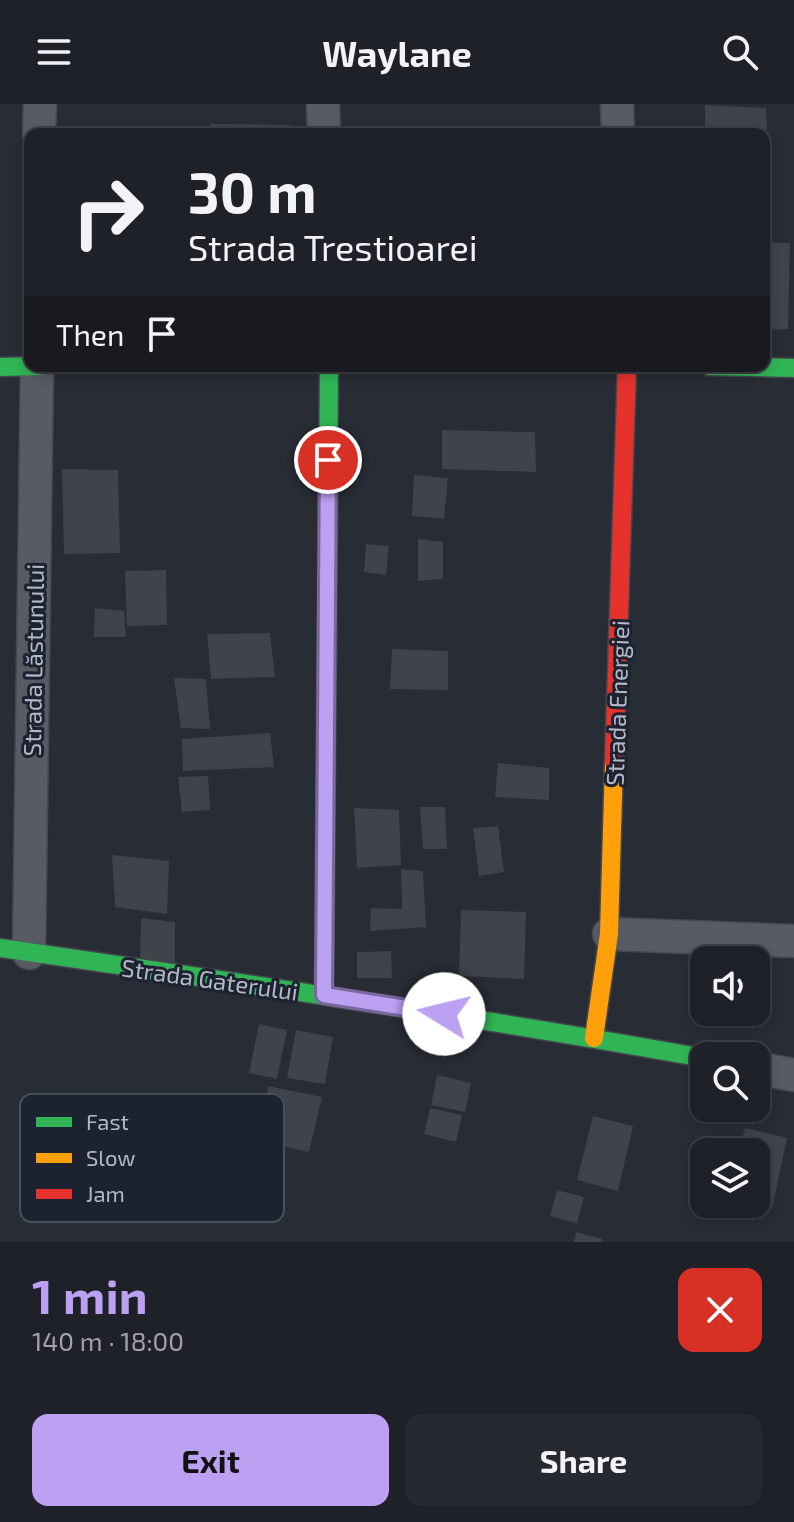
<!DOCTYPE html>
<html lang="en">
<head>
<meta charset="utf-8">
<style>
	body { margin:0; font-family:"Exo 2",sans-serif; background:#262930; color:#f1f3f6; height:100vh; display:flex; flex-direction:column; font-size:30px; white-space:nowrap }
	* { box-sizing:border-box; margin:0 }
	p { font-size:26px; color:#a1a3a8 }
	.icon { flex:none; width:44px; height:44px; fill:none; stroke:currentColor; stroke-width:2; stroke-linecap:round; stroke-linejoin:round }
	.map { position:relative; height:1138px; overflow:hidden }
	.drawer { display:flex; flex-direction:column; background:#1e2128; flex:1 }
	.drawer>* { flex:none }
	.top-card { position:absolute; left:24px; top:24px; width:746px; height:244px; border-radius:16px; box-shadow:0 4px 12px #0003,0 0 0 2px #3c3e45; background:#1e2128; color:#f1f3f6; overflow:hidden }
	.fabs { position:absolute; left:690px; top:842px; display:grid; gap:16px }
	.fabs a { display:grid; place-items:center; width:80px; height:80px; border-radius:16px; background:#1e2128; box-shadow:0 4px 12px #0003,0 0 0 2px #3c3e45; font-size:40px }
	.pin { position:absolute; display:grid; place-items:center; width:68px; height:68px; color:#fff; margin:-34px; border:4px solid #fff; border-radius:50%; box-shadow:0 2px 8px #0007 }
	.me { position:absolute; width:88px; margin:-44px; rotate:279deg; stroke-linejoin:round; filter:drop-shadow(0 0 6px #0008) }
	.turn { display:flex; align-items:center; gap:28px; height:168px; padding:0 32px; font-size:36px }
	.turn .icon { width:104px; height:104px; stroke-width:2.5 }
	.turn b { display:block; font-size:56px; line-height:68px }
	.then { display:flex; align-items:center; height:76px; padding:0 32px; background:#0003; gap:16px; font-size:30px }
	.round { display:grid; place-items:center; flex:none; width:84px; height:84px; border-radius:16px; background:#262930 }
	.headline { display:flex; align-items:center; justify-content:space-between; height:136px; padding:0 32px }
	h1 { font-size:48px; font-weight:700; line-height:60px; color:#bca0f2 }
	.cta { display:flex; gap:16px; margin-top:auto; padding:16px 32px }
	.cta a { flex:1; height:92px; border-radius:16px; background:#bca0f2; color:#111; font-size:32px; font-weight:700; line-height:92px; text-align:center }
	.cta a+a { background:#262930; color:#f1f3f6 }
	header { display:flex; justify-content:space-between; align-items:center; height:104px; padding:0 32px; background:#1e2128; font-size:36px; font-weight:700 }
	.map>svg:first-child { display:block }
</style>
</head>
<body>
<header><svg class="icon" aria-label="menu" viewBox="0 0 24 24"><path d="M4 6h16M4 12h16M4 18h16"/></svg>Waylane<svg class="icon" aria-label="search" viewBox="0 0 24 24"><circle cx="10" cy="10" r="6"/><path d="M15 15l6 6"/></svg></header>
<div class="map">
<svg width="794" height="1138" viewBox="0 0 794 1138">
	<rect width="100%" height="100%" fill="#282c35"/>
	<path fill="#3f434a" d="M705,1L766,4L770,90H764V30H705Z
		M210,20L290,21V30H210Z
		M764,138L790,139L788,225L764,226Z
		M442,326L535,328L536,368L442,365Z
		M62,365L118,366L120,449L64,450Z
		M414,371L448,374L444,415L412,412Z
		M418,435L443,438V475L418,477Z
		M366,440L389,442L386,471L364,468Z
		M166,466L167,521L127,522L125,467Z
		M95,504L124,507L126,533H94Z
		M270,529L275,573L211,575L207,530Z
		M392,545L448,547V586L390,585Z
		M174,574L206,575L210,625L181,624Z
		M270,629L274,663L183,667L182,635Z
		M498,659L549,664V696L495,693Z
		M208,672L210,706L182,708L178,673Z
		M420,703H445L447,745H423Z
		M354,704L399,706L401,761L357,764Z
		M498,722L504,768L479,772L473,724Z
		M112,751L169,757L167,810L115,803Z
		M401,765L423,767L426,823L370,827L371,804L402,805Z
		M461,806L526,808L524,875L459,872Z
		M141,814L175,818V863L140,860Z
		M391,847L392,874H357V848Z
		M259,920L287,926L277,975L249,969Z
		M296,926L333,933L325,980L287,974Z
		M437,971L471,979L465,1008L431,1001Z
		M268,982L322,993L309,1048L259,1037Z
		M430,1004L462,1011L456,1038L424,1030Z
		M593,1012L633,1022L618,1087L577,1076Z
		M745,1024L787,1034L772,1105L756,1101V1048H739Z
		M557,1086L584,1093L577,1119L550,1112Z
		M576,1128L602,1135L601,1138H574Z"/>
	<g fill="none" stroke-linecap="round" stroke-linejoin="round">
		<g stroke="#44474e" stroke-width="35">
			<path id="street" d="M323,0L324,30
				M617,0L618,30
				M39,30L40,0
				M609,830L794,837
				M29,849L37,262
				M756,964L794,971"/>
		</g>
		<g stroke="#44474e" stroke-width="21">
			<path id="fast" d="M709,262L794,264
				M0,263L40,262
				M0,844C235,878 470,912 704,954
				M324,891L329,262"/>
		</g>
		<g stroke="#44474e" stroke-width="21">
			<path id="slow" d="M594,934L609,830L614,658"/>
		</g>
		<g stroke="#44474e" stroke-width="21">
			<path id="jam" d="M614,658L627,262"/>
		</g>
		<use href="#street" stroke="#585b63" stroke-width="32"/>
		<use href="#fast" stroke="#30b455" stroke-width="18"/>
		<use href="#slow" stroke="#ff9f0a" stroke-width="18"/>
		<use href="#jam" stroke="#e5322d" stroke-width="18"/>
	</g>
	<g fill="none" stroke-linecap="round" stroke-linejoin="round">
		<g stroke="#7a689d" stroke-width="20">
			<path id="route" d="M328,356L324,891L444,910"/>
		</g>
		<use href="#route" stroke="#bca0f2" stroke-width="14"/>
	</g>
	<g text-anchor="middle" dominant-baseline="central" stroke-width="6" stroke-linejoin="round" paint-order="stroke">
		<g font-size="24" fill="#b2b8c6" stroke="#1c222f">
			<text transform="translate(33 556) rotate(-89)">Strada Lăstunului</text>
			<text transform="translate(617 599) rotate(-88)">Strada Energiei</text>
			<text transform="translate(210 875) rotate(8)">Strada Gaterului</text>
		</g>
	</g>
	<rect x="20" y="990" width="264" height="128" rx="12" fill="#1c222f" stroke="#494f5c" stroke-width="2"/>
	<rect x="36" y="1013" width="36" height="10" fill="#30b455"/>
	<rect x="36" y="1049" width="36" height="10" fill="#ff9f0a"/>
	<rect x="36" y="1085" width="36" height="10" fill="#e5322d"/>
	<g font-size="22" fill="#b2b8c6">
		<text x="86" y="1026">Fast</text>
		<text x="86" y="1062">Slow</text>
		<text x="86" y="1098">Jam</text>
	</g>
</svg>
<div class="fabs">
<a><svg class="icon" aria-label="sound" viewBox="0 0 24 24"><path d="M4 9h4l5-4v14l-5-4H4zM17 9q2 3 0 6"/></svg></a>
<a><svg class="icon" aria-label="search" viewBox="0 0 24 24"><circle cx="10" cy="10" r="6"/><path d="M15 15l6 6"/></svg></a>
<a><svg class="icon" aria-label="layers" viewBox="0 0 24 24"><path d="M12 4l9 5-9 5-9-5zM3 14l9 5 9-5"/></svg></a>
</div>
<div class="pin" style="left:328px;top:356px;background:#d93025"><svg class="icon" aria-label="arrive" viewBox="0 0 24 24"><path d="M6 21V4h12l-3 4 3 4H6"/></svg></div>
<svg class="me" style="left:444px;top:910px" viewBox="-20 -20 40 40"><circle r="19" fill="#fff"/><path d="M0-13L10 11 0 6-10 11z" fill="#bca0f2"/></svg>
<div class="top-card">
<div class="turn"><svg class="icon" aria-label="right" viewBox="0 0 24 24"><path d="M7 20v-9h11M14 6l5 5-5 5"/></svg><div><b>30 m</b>Strada Trestioarei</div></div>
<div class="then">Then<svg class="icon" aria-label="arrive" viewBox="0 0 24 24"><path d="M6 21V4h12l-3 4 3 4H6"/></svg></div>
</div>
</div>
<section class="drawer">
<div class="headline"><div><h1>1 min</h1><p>140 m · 18:00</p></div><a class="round" style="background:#d93025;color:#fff"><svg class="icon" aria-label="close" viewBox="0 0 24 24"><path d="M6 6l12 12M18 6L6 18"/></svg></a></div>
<div class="cta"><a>Exit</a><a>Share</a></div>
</section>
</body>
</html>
